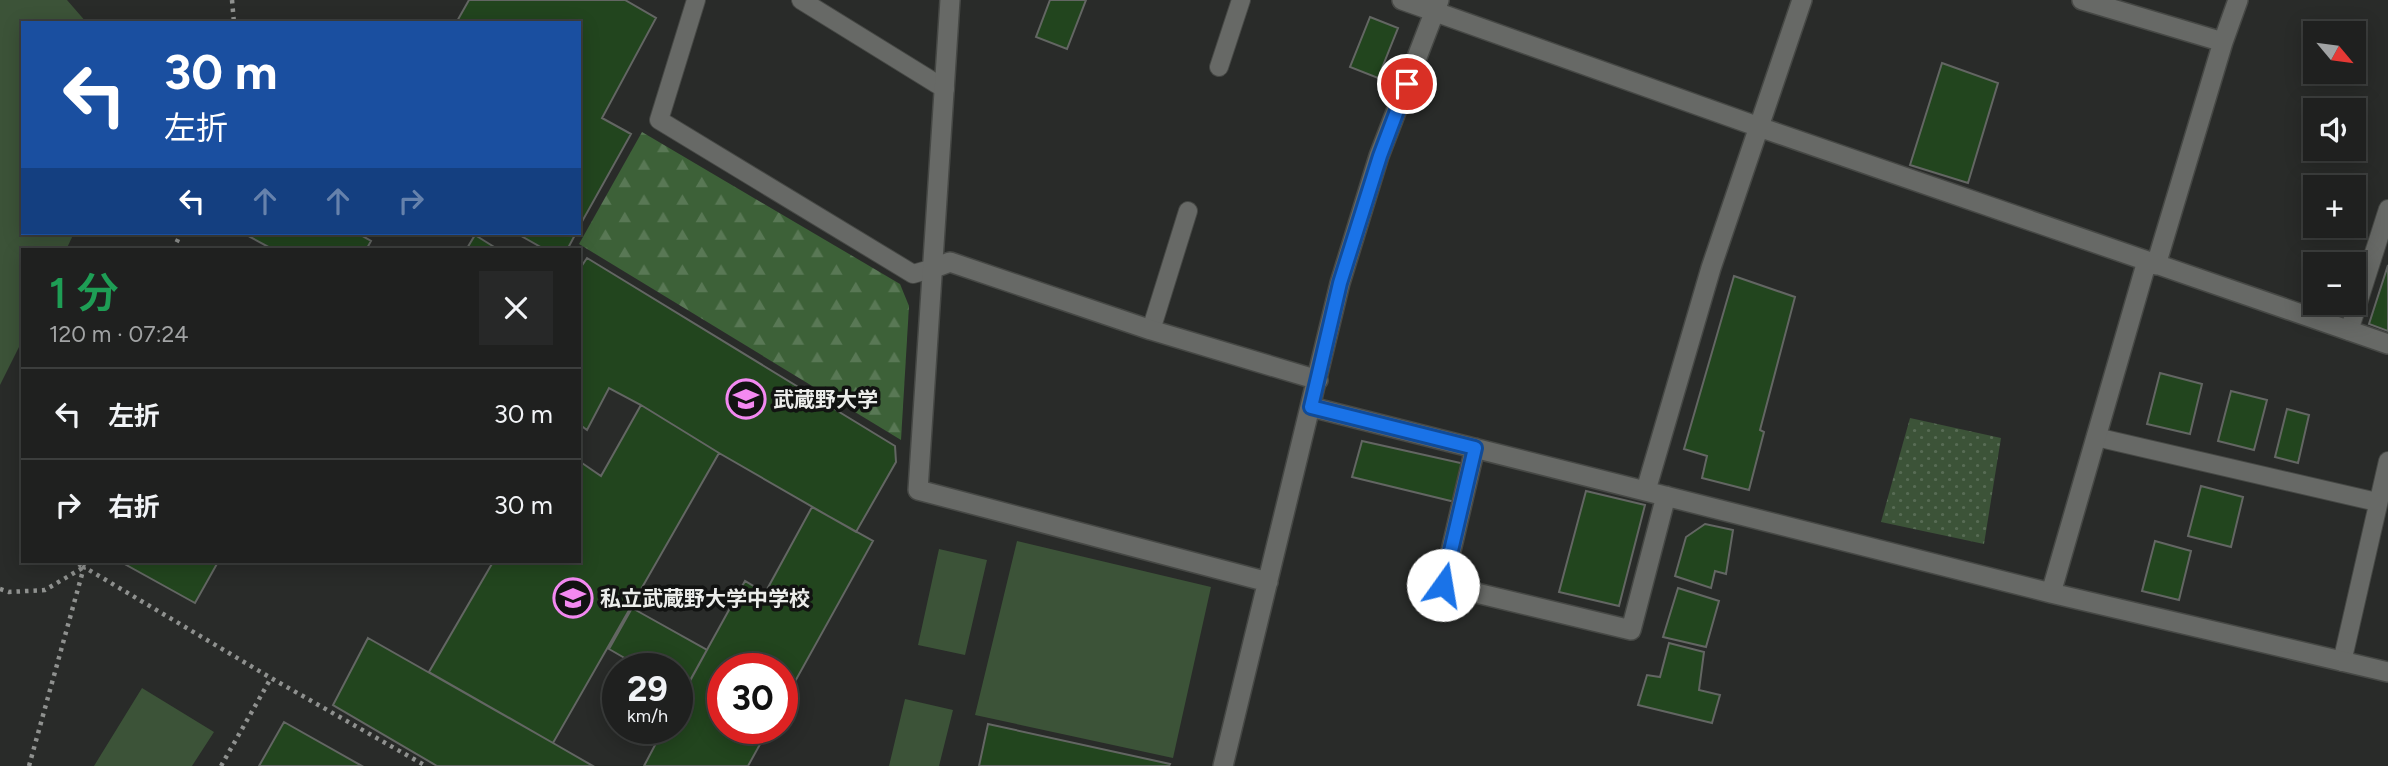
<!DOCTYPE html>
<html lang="ja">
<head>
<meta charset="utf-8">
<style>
	body { margin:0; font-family:Figtree,"Noto Sans JP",sans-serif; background:#272828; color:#f1f3f6; height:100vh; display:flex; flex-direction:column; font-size:26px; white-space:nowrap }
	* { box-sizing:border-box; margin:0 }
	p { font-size:23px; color:#a1a3a4 }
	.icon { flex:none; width:38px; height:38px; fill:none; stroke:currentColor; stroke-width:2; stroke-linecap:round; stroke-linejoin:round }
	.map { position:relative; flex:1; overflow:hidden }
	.side { position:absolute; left:21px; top:248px; width:560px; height:315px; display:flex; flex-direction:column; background:#1f201f; border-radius:0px; box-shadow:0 4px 18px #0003,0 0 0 2px #3c3e3d }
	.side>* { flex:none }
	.hud { position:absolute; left:21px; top:21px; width:560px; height:214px; border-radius:0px; box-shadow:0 4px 18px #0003,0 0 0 2px #3c3e3d; background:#1a4fa0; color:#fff; overflow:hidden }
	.needle { width:46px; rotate:119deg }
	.controls { position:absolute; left:2303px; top:21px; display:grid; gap:14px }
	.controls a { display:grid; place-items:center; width:63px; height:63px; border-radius:0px; background:#1f201f; box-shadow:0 4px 18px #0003,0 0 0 2px #3c3e3d; font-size:35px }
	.speed { position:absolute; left:602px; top:653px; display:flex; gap:14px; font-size:35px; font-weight:700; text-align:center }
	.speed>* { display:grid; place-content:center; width:91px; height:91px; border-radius:50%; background:#1f201f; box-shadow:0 4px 18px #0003,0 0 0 2px #3c3e3d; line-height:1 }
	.speed small { font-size:18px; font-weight:400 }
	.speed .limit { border:10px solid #d22; background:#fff; color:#111 }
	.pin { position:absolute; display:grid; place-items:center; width:60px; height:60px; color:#fff; margin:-30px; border:4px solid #fff; border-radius:50%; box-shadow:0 2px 7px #0007 }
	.me { position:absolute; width:77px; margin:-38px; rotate:13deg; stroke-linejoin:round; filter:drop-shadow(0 0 5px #0008) }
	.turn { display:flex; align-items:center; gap:24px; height:147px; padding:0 28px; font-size:32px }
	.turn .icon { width:91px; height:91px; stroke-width:2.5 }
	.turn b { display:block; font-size:49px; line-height:60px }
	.lanes { display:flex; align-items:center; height:66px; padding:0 28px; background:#0003; justify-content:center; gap:35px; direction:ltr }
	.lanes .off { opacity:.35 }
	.round { display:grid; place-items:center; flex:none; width:74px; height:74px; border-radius:0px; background:#272828 }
	.overview { display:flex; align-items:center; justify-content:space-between; height:119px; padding:0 28px }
	h1 { font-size:42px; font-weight:600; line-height:52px; color:#1e9e55 }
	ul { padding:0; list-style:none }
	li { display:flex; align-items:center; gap:21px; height:91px; padding:0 28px; border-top:2px solid #3c3e3d }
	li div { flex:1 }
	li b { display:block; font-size:26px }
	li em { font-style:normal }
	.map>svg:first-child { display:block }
</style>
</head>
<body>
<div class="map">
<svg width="2388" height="766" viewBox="0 0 2388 766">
	<defs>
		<pattern id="forest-firs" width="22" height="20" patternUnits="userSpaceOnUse" patternTransform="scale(1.75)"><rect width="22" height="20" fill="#3d6138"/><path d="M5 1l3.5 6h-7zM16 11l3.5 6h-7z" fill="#597855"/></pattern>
		<pattern id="park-dots" width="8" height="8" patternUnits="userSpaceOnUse" patternTransform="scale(1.75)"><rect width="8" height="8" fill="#3c5338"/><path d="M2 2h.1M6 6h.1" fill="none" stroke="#586c55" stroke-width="1.8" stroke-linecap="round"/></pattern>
	</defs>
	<rect width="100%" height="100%" fill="#292b29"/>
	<path fill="#3c5338" d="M0,0H67L87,23H23V233H74L66,250H23V339L0,385Z
		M1017,541L1211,587L1173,758L975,715Z
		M939,549L987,560L965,655L918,645Z
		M142,688L214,732L192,766H94Z
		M905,699L953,710L939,766H889Z"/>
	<path fill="url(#forest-firs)" d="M642,132L900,284L909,306L901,440L579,244Z"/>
	<path fill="url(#park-dots)" d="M1910,418L2001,438L1984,544L1881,522Z"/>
	<path fill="#22451e" stroke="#636663" stroke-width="2" d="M469,0H625L656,18L602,118L631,134L579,227V23H456Z
		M1050,0H1086L1067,49L1036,37Z
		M1370,17L1398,28L1378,78L1350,67Z
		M1942,63L1998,83L1968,183L1910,165Z
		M243,233H357L371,241L366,250H274Z
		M516,233H576L567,250H546Z
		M475,235L499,250H466Z
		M587,258L895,446L896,462L856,532L719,453L641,405L609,388L587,430L579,424V270Z
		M2388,265V331L2369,324Z
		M1734,276L1795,297L1760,430L1764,432L1749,490L1702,478L1707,456L1684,449Z
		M2160,373L2202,384L2190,434L2147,424Z
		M2231,391L2267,400L2254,450L2218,441Z
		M641,405L719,453L553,743L429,672L493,562H579V467L582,463L601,476Z
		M2287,409L2309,415L2298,463L2275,457Z
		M1362,441L1465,464L1455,502L1352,477Z
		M2201,486L2243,497L2231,547L2188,536Z
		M1586,491L1645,505L1619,606L1559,592Z
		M812,507L873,541L782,705V668H723V728H769L748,766H644L664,728H677V704L745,581L765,593Z
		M1705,524L1733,530L1726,574L1715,571L1711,588L1675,576L1686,537Z
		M2155,541L2191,551L2179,600L2142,591Z
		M121,562H218L195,603Z
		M1678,588L1719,601L1706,647L1663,637Z
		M632,608L707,650L684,692L677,688V668H642L609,649Z
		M368,638L553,743L593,766H437L333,705Z
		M1669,643L1704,652L1699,690L1720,695L1712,723L1638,705L1647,675L1660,677Z
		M284,722L362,766H259Z
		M988,724L1170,764L1169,766H979Z"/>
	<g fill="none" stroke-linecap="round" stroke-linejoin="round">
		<g stroke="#464845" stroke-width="20">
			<path id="service" d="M696,0L659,120L913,274L934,268
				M801,0L945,89
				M1219,67L1241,0
				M1151,330L1188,211
				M2349,331L2388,209
				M2096,437L2377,502
				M2342,662L2388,461"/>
		</g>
		<g stroke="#464845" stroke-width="22">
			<path id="minor" d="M950,0L918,490L1268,582
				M1402,0L1759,127L2388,344
				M2082,0L2223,42
				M2156,265L2223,42L2238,0
				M934,268L950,262L1151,330L1318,380
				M1311,407L2051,593L2388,672
				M1475,448L1443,585L1631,630L1666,496
				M1646,490L1711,268L1802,0
				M2051,593L2147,261
				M1223,766L1340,283L1379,156L1439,0"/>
		</g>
		<path stroke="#8f918f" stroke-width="4.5" stroke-dasharray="3.5 5" stroke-linecap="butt" d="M232,0L234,23
			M173,250L181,233
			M23,527L20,531L23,532
			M0,589L9,592L45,590L84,567L75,562
			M29,766L84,567L271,678L426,766
			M221,766L271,678"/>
		<use href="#service" stroke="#676966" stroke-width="18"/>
		<use href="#minor" stroke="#676966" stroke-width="19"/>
	</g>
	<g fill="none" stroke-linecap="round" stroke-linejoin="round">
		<g stroke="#114b97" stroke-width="18">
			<path id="route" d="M1407,84L1380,156L1340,283L1311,407L1475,448L1443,585"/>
		</g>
		<use href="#route" stroke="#1a73e8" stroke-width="12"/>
	</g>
	<defs>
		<g id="university-ring" transform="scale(2.0125)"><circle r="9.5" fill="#121312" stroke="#f389f1" stroke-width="1.5"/><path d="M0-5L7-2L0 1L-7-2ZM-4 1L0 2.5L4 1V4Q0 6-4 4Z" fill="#f389f1"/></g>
		<g id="school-ring" transform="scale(2.0125)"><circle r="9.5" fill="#121312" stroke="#f389f1" stroke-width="1.5"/><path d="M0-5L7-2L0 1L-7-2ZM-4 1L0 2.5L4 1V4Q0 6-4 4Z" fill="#f389f1"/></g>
	</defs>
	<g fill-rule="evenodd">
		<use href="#university-ring" x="746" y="399"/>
		<use href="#school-ring" x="573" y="598"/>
	</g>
	<g text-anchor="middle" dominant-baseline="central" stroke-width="7" stroke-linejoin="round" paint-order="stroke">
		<g font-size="21" font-weight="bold" fill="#ebecea" stroke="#121312" text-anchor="start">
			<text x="773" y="399">武蔵野大学</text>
			<text x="600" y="598">私立武蔵野大学中学校</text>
		</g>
	</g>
</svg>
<div class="controls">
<a><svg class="needle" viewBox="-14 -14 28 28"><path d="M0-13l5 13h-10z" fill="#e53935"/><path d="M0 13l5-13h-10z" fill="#a1a3a4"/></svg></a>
<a><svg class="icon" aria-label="sound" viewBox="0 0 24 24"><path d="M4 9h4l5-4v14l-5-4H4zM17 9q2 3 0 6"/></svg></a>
<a>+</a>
<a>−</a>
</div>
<div class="speed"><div>29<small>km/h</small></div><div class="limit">30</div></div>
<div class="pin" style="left:1407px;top:84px;background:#d93025"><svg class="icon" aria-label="arrive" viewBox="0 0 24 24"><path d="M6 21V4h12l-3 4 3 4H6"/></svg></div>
<svg class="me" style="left:1443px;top:585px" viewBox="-20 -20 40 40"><circle r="19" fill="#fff"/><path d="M0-13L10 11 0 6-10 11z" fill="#1a73e8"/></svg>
<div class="hud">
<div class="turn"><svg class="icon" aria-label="left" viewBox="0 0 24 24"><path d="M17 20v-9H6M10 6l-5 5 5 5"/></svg><div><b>30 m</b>左折</div></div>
<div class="lanes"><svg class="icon" aria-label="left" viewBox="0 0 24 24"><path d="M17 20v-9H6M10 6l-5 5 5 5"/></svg><svg class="icon off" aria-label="ahead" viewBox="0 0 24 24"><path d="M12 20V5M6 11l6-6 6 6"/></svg><svg class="icon off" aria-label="ahead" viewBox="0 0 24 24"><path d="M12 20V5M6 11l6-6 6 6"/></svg><svg class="icon off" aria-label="right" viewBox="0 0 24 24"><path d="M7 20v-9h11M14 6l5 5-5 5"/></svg></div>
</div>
<section class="side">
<div class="overview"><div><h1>1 分</h1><p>120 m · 07:24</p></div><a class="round"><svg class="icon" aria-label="close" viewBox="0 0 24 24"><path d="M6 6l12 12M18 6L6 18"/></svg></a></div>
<ul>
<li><svg class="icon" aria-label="left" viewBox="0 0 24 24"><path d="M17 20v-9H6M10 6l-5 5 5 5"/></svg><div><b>左折</b></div><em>30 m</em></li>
<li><svg class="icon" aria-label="right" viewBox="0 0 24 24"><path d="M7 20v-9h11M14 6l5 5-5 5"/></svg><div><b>右折</b></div><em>30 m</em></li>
</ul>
</section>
</div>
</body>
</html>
